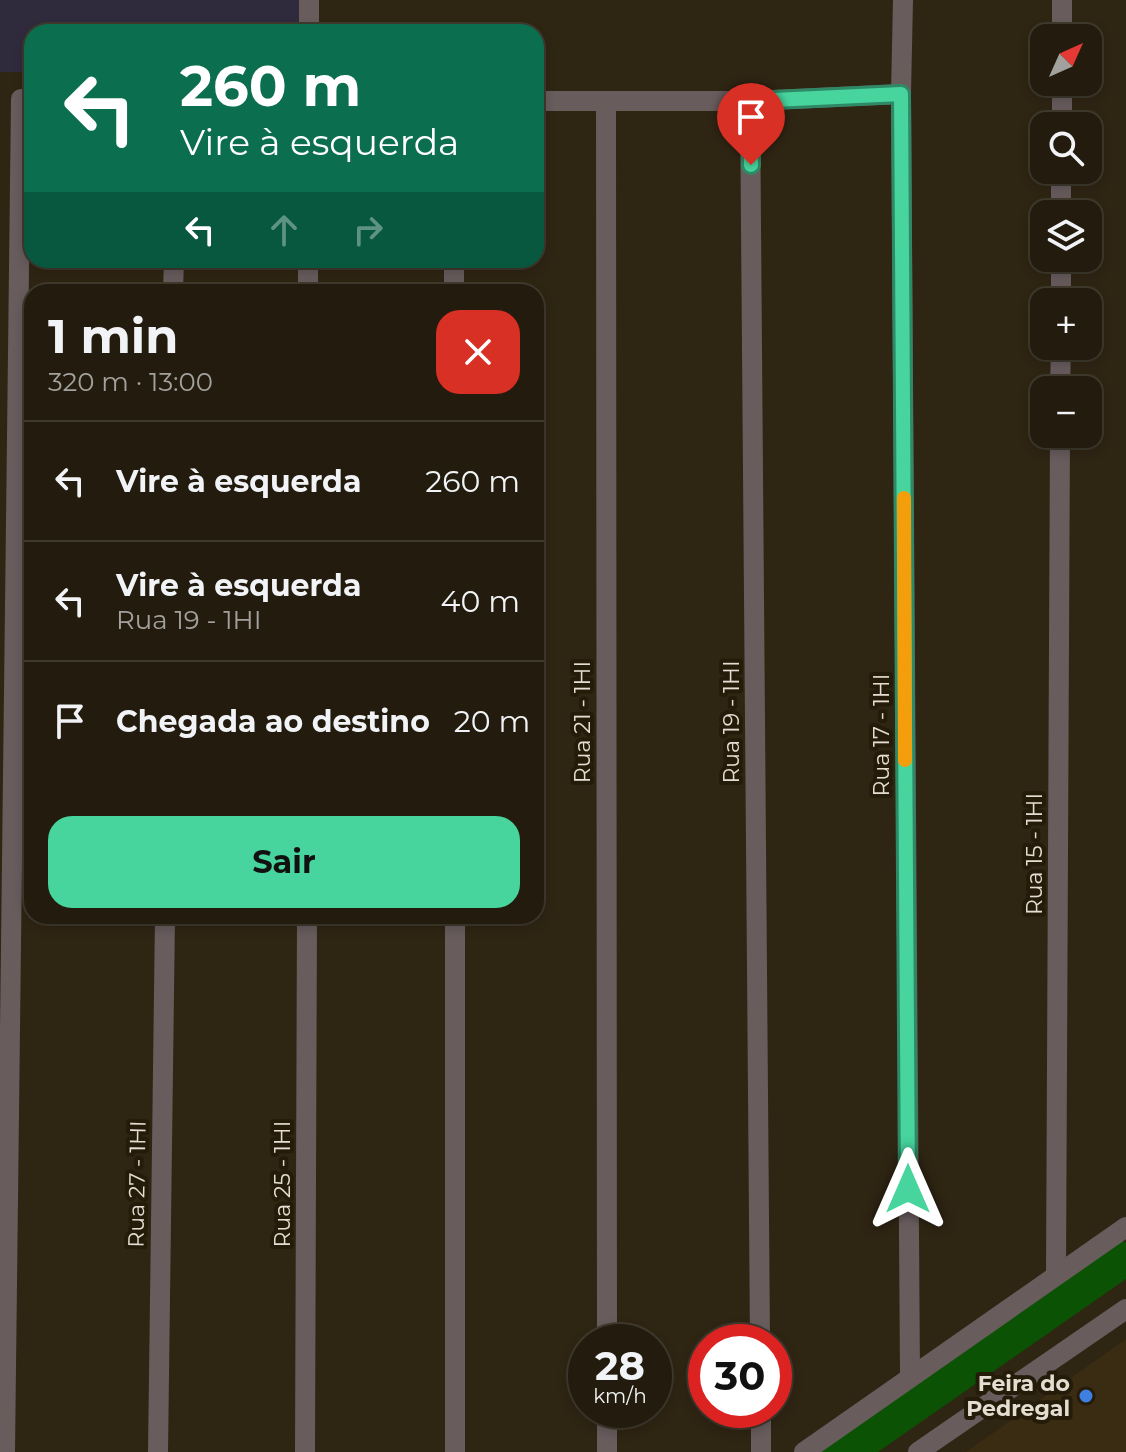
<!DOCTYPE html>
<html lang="pt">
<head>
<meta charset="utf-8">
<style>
	body { margin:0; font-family:Montserrat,sans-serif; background:#2b2517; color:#f1f3f6; height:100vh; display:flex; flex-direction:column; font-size:30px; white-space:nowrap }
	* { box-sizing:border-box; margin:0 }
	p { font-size:26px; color:#a3a19e }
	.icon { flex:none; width:44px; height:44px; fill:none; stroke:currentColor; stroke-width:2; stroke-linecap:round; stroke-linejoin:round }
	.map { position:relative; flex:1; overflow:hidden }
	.panel { position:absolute; left:24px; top:284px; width:520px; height:640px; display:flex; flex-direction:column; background:#231c0e; border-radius:24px; box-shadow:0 4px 12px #0003,0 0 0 2px #403a2e }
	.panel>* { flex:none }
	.hud { position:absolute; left:24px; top:24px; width:520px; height:244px; border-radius:24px; box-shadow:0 4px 12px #0003,0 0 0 2px #403a2e; background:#0b6e4f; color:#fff; overflow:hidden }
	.needle { width:52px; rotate:45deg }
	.tools { position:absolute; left:1030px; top:24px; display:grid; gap:16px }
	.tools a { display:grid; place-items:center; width:72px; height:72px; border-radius:16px; background:#231c0e; box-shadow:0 4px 12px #0003,0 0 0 2px #403a2e; font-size:40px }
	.speed { position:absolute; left:568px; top:1324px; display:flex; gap:16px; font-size:40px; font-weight:700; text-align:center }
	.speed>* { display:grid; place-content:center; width:104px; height:104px; border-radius:50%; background:#231c0e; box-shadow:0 4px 12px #0003,0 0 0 2px #403a2e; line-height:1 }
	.speed small { font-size:20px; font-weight:400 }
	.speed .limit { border:12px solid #d22; background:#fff; color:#111 }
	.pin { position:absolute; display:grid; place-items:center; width:68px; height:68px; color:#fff; margin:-82px -34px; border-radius:50% 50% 50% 0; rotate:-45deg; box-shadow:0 0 8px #0007 }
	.pin .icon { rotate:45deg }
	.me { position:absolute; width:88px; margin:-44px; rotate:0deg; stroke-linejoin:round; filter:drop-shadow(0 0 6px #0008) }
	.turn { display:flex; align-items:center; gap:28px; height:168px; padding:0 24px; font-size:36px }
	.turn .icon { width:104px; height:104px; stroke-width:2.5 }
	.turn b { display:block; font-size:56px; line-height:68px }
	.lanes { display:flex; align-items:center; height:76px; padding:0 24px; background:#0003; justify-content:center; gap:40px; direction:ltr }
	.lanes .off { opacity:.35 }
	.round { display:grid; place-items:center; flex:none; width:84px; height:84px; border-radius:24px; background:#2b2517 }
	.headline { display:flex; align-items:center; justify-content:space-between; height:136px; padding:0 24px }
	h1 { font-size:48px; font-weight:700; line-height:60px }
	.button { display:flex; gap:16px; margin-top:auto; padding:16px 24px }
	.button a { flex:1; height:92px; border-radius:24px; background:#47d49d; color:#111; font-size:32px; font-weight:700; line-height:92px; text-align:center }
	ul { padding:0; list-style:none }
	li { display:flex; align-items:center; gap:24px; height:120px; padding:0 24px; border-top:2px solid #403a2e }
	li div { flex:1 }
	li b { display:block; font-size:30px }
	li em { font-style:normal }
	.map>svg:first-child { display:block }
</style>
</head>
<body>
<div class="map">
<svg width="1126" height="1452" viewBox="0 0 1126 1452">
	<rect width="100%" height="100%" fill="#2f2513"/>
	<path fill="#392c13" d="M1126,1339V1452H966Z"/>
	<path fill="#2f2b3c" d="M0,0H301L300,32H32V72H0Z"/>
	<path fill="#0c5204" d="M1117,1241L1126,1242V1279L878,1452H816Z"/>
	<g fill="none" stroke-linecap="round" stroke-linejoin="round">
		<path stroke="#685c5d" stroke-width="20" d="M309,32V0
			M1062,38V0
			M901,94L910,1376
			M536,101H750L901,94L903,0
			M750,101L760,1342
			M606,102L607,1342
			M1062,126V82
			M1061,214V170
			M454,260V292
			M173,292L174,260
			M308,292V260
			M1061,302V258
			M1060,390L1061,346
			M455,916V1452
			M1056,1274L1060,434
			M607,1410V1452
			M761,1410V1452
			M5,1452L21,99
			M158,1452L165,916
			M305,1452L307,916"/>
		<path stroke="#685c5d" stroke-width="20" d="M804,1452L1126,1227
			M918,1452L1126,1309"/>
	</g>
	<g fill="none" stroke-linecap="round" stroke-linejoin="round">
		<g stroke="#2e8a66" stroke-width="20">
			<path id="route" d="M751,165L750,101L901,94L908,1189"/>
		</g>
		<use href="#route" stroke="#47d49d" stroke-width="14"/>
		<path stroke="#f59e0b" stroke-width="14" d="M904,498L905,760"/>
	</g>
	<circle fill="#3f7fe0" stroke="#251b09" stroke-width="3" cx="1086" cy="1396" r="8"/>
	<g text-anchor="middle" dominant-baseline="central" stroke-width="8" stroke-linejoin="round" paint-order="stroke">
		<g font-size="22" fill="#e4ddd2" stroke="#251b09">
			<text transform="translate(582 722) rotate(-90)">Rua 21 - 1HI</text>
			<text transform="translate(731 722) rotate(-90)">Rua 19 - 1HI</text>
			<text transform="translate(881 735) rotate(-90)">Rua 17 - 1HI</text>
			<text transform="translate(1034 854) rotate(-90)">Rua 15 - 1HI</text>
			<text transform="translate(137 1184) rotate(-89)">Rua 27 - 1HI</text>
			<text transform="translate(282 1184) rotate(-90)">Rua 25 - 1HI</text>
		</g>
		<g font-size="22" font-weight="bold" fill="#e4ddd2" stroke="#251b09" text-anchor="end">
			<text x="1070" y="1383">Feira do<tspan x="1070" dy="25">Pedregal</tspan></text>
		</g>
	</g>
</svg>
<div class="tools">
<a><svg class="needle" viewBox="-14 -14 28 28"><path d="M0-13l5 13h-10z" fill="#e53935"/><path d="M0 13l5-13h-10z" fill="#a3a19e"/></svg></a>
<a><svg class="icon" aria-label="search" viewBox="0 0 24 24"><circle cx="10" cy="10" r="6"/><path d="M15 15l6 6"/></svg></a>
<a><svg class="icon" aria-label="layers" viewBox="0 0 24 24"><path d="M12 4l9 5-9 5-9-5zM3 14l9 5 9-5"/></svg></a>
<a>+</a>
<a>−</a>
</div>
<div class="speed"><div>28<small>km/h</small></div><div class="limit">30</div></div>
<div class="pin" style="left:751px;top:165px;background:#d93025"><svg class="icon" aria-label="arrive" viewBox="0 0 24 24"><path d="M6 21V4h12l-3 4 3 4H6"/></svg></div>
<svg class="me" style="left:908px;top:1189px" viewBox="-20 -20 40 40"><path d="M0-17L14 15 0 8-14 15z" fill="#47d49d" stroke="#fff" stroke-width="4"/></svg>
<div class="hud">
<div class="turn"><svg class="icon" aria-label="left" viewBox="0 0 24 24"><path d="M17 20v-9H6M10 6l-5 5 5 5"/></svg><div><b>260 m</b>Vire à esquerda</div></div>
<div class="lanes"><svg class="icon" aria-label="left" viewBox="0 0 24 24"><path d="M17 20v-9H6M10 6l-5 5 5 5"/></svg><svg class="icon off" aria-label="ahead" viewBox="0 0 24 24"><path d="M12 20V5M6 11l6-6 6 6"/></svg><svg class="icon off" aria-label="right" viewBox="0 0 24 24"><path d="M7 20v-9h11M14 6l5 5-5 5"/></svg></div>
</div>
<section class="panel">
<div class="headline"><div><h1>1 min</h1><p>320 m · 13:00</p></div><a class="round" style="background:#d93025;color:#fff"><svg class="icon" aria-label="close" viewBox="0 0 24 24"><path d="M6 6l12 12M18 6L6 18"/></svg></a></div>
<ul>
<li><svg class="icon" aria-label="left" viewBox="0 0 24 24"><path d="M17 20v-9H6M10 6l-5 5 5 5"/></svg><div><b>Vire à esquerda</b></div><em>260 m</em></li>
<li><svg class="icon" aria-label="left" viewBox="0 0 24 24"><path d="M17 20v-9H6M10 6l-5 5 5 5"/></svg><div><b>Vire à esquerda</b><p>Rua 19 - 1HI</p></div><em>40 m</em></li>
<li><svg class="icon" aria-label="arrive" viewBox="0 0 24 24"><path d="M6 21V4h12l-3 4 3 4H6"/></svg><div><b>Chegada ao destino</b></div><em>20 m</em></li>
</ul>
<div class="button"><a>Sair</a></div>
</section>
</div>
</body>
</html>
